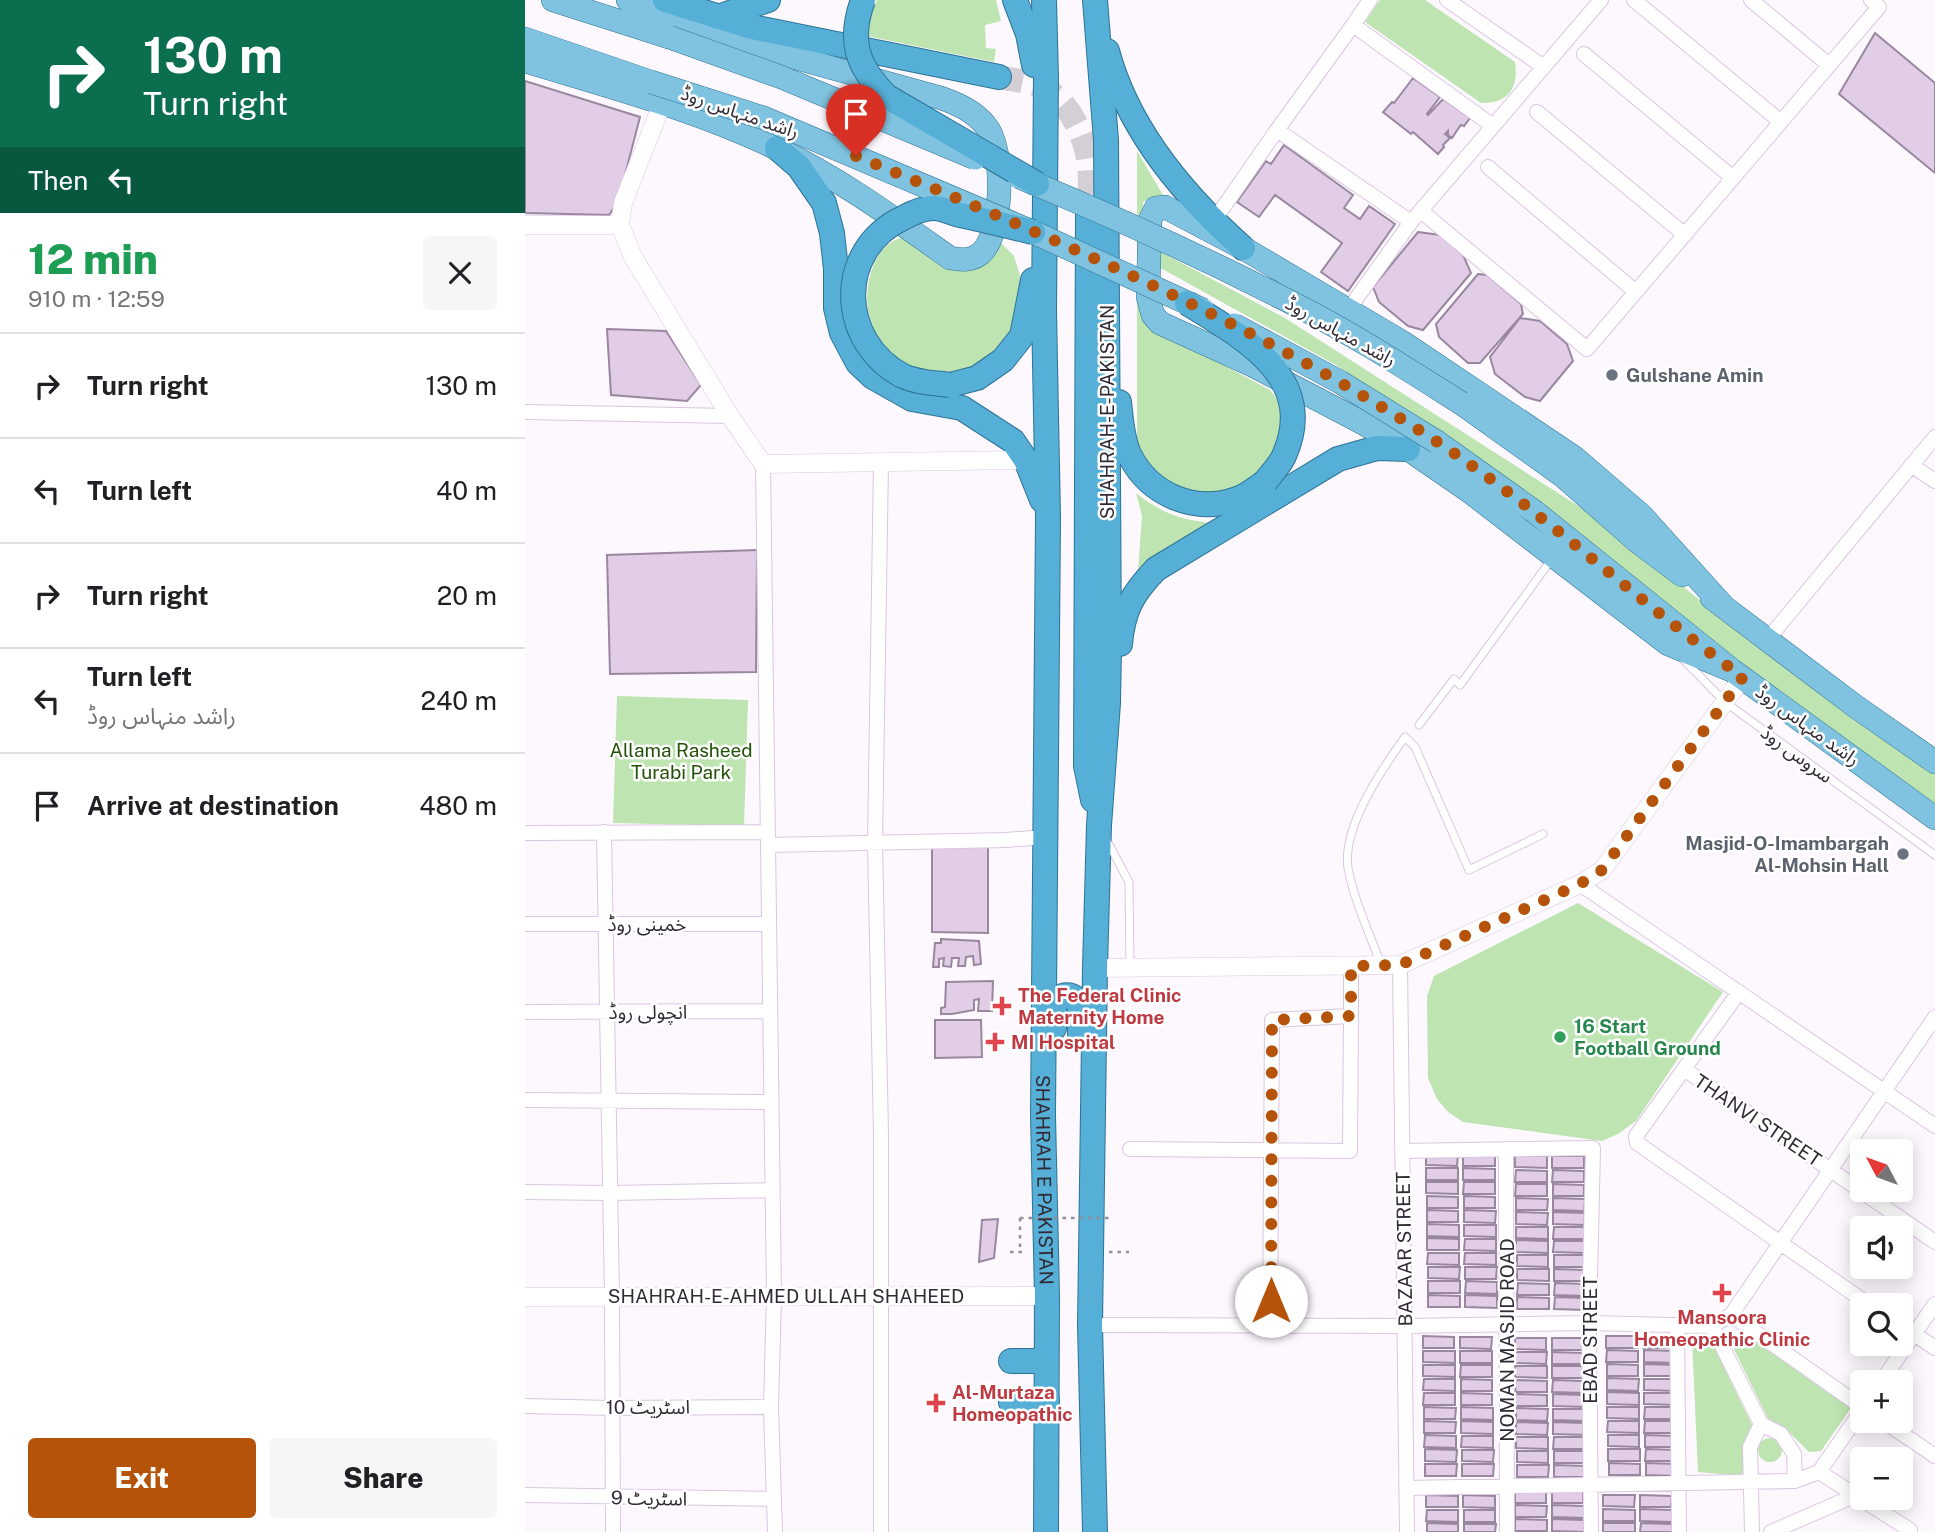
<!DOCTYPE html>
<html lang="en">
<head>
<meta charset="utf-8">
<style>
	body { margin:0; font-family:"Public Sans","Noto Sans Arabic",sans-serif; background:#f6f6f6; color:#202124; height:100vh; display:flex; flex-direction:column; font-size:26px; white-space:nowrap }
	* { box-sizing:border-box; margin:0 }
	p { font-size:23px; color:#757577 }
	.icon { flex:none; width:38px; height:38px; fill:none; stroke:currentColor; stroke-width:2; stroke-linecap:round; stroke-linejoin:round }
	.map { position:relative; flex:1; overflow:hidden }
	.drawer { display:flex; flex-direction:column; background:#fff; width:525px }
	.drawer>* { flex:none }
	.guide { background:#0b6e4f; color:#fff; overflow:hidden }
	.needle { width:46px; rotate:311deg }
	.fabs { position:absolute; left:1325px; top:1139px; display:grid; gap:14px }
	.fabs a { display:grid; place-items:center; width:63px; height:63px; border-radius:7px; background:#fff; box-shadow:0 4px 18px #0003; font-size:35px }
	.pin { position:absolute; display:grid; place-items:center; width:60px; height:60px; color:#fff; margin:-72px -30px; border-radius:50% 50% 50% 0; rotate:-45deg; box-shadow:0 0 7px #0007 }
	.pin .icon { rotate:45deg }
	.me { position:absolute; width:77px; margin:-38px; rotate:0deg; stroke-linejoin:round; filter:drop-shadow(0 0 5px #0008) }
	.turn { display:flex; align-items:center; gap:24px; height:147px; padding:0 28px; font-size:32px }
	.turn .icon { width:91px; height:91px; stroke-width:2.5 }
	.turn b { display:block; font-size:49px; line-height:60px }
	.then { display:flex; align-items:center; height:66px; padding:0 28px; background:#0003; gap:14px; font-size:26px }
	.round { display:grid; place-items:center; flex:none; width:74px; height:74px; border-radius:7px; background:#f6f6f6 }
	.overview { display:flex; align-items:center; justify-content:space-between; height:119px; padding:0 28px }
	h1 { font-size:42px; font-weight:800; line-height:52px; color:#1e9e55 }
	.action { display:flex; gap:14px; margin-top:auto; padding:14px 28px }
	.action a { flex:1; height:80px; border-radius:7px; background:#b45309; color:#fff; font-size:28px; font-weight:800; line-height:80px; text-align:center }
	.action a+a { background:#f6f6f6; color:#202124 }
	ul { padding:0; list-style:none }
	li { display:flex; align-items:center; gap:21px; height:105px; padding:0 28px; border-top:2px solid #e0e0e0 }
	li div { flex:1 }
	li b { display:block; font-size:26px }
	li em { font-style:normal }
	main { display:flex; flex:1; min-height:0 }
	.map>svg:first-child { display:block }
</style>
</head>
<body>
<main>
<section class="drawer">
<div class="guide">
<div class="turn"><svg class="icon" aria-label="right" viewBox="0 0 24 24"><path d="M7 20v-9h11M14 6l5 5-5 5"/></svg><div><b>130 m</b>Turn right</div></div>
<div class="then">Then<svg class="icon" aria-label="left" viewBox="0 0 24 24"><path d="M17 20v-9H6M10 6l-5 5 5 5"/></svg></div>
</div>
<div class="overview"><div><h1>12 min</h1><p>910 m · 12:59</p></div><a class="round"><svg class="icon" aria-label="close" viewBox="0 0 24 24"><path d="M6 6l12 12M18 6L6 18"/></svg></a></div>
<ul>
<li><svg class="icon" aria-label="right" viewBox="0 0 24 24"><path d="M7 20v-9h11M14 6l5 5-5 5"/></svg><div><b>Turn right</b></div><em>130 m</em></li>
<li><svg class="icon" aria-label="left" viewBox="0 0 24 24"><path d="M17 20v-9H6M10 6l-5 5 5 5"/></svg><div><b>Turn left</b></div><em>40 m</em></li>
<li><svg class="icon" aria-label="right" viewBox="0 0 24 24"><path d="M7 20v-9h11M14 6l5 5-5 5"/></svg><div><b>Turn right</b></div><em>20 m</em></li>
<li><svg class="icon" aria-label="left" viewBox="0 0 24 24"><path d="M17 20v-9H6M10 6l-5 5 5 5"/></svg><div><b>Turn left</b><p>راشد منہاس روڈ</p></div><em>240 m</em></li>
<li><svg class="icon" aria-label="arrive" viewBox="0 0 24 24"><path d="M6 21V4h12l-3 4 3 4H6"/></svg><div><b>Arrive at destination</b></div><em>480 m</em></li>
</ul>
<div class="action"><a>Exit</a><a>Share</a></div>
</section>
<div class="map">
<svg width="1410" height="1532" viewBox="0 0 1410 1532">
	<rect width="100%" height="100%" fill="#fdf8fe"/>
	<path fill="#bee4b1" d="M352,0H471L476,21L460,25L461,48L471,49L469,62L342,36L343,19Z
		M855,0H900L990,62C994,88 983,104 956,103L840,22Z
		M612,151L641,200L627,198L618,202L617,305L663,346L745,390C771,419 749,468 718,486C712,490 672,497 665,495C660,494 635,483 631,479C623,471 618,456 612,446Z
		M379,237L415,263L474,241L489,256L495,275V313L492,332L446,373C431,373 412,376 397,373C393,372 387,368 383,365C347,346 334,308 347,269C353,253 362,241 379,237Z
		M632,250L760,318L1075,520L1246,657L1410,775V809L1240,683L978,478L811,365L630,265Z
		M611,493C638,514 656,520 689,523L613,571L617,516Z
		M92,696L223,700L219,826L88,823Z
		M1053,903L1198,992L1111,1121L1093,1134L1077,1141L938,1122L923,1112L912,1099L903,1078L902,996L909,976Z
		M1217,1332L1326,1408L1296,1451L1284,1452L1262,1430L1243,1419L1205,1341Z
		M1185,1338L1227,1425L1219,1447L1220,1476L1173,1472L1167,1339Z
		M1233 1450a12 12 0 1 1 24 0a12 12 0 1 1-24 0Z"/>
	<path fill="#e1cde6" stroke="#99879f" stroke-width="2" d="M1350,33L1410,83V173L1314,94Z
		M888,78L915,97L902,114L903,115L918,99L945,118L939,126L936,125L933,129L927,138L923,135V131L920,134L925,138L918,145L919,147L913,154L888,132L886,134L858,112L867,102L869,103Z
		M0,81L115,117L93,202L84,215L0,213Z
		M759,145L828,195L819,208L835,219L844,206L870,224L823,291L796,272L817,243L750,195L734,217L712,202L741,161L746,164Z
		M893,232L915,235L938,255L946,273L898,330L883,326L854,302L848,287Z
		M953,274L962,275L996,304L998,314L955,363H943L914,337L911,324Z
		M995,318L1015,321L1042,344L1048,361L1015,401L1000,397L970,374L965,357Z
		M82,329L141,331L176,385L162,401L86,395Z
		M232,550L231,672L85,674L82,555Z
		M463,845V933L407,932V848Z
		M416,939L454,941L456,964L449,965L448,956L441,957L440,966H433L434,958H427L426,967L418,966L419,958L414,959V967H408L410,943H416Z
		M468,981L467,1011H453L454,999L449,1000V1010L427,1014H416V1008L420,1007L421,982Z
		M410,1020H456L457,1057L410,1058Z
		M901,1153L933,1154L932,1166L901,1165Z
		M938,1154H970V1166H938Z
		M990,1156H1022V1168L990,1167Z
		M1027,1156H1059V1168H1027Z
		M901,1168H933V1180H901Z
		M938,1168L970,1169V1180H938Z
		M991,1170L1022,1171V1182H990Z
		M1028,1170L1059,1171V1182H1027Z
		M901,1182H933V1194L901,1193Z
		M939,1182H970V1194H938Z
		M991,1184H1022V1196H990Z
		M1028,1184L1059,1185V1196H1028Z
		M902,1196L933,1197V1208H902Z
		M939,1196L970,1197V1208H939Z
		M991,1198L1023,1199L1022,1210H991Z
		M1028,1198L1060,1199L1059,1211L1028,1210Z
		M902,1210L933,1211V1222H902Z
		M939,1210L971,1211L970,1223L939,1222Z
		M991,1212L1023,1213L1022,1225L991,1224Z
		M1028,1212L1060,1213L1059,1225L1028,1224Z
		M473,1219L469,1258L454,1262L457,1220Z
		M902,1224L934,1225V1237L902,1236Z
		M939,1225H971V1237L939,1236Z
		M991,1227H1023V1239L991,1238Z
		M1029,1227H1060V1239H1028Z
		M902,1238L934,1239V1250H902Z
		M940,1239H971V1251L939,1250Z
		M991,1240L1023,1241V1253L991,1252Z
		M1029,1241H1060V1253L1028,1252Z
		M903,1253H934V1265L902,1264Z
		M940,1253H971V1265L939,1264Z
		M992,1255H1023V1267L992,1266Z
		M1029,1255H1060V1267H1029Z
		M903,1267H935L934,1279L903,1278Z
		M940,1267H972L971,1279H940Z
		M992,1269H1024V1281L992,1280Z
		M1029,1269L1061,1270V1281H1029Z
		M903,1281H935V1293H903Z
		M941,1281L972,1282V1294L940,1293Z
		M993,1283L1024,1284V1295H992Z
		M1030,1283L1061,1284V1296L1029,1295Z
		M903,1295L935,1296V1307H903Z
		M940,1295L972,1296V1308L940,1307Z
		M992,1297L1024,1298V1309H992Z
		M1030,1297L1061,1298V1310L1029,1309Z
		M898,1336L929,1337V1348H898Z
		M1081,1336H1113V1348H1081Z
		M1118,1336L1150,1337V1348H1118Z
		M935,1337H967L966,1349L935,1348Z
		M990,1338H1021V1350L990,1349Z
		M1027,1338H1059L1058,1350H1027Z
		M1082,1350L1113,1351V1362H1081Z
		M1119,1350L1150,1351V1363L1119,1362Z
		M898,1351H930V1363L898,1362Z
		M935,1351H967V1363H935Z
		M990,1352H1022L1021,1364L990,1363Z
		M1027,1352L1059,1353V1364H1027Z
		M1082,1364L1113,1365V1376H1082Z
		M1119,1364L1151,1365L1150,1376H1119Z
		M898,1365H930V1377L898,1376Z
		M936,1365H967V1377H935Z
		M990,1366H1022V1378L990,1377Z
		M1027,1366H1059V1378H1027Z
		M1082,1378L1114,1379L1113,1391L1082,1390Z
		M899,1379H930V1391L898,1390Z
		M936,1379L967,1380V1391H936Z
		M1119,1379H1151V1391L1119,1390Z
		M991,1380L1022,1381V1392H990Z
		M1028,1380L1059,1381V1393L1027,1392Z
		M1082,1392L1114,1393V1405L1082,1404Z
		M899,1393H930V1405H898Z
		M936,1393L967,1394V1405H936Z
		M1119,1393H1151V1405L1119,1404Z
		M991,1394L1022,1395V1406H990Z
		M1028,1394L1059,1395V1407L1028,1406Z
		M899,1407L931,1408L930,1419H899Z
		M936,1407L968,1408V1420L936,1419Z
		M1082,1407H1114V1419L1082,1418Z
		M1120,1407H1151V1419H1119Z
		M991,1408L1023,1409L1022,1421L991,1420Z
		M1028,1409H1060L1059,1421L1028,1420Z
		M899,1421L931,1422L930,1433H899Z
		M936,1421L968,1422V1434L936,1433Z
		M1083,1421H1114V1433L1082,1432Z
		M1120,1421H1151V1433H1119Z
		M991,1422L1023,1423L1022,1435L991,1434Z
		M1028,1422L1060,1423V1435L1028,1434Z
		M900,1435L931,1436V1448L899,1447Z
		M1083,1435H1114V1447L1083,1446Z
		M1120,1435L1152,1436L1151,1447H1120Z
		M937,1436H968V1448L936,1447Z
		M991,1437H1023V1449L991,1448Z
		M1029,1437H1060V1449H1028Z
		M900,1449L932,1450L931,1462L900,1461Z
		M1083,1449H1115V1461H1083Z
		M1121,1449L1152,1450V1461H1120Z
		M937,1450H969L968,1462L937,1461Z
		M992,1451H1023V1463L992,1462Z
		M1029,1451H1061L1060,1463H1029Z
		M1084,1463L1115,1464V1475H1084Z
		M1121,1463L1152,1464V1476L1121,1475Z
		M900,1464H932L931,1476H900Z
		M937,1464H969L968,1476H937Z
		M992,1465H1024L1023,1477H992Z
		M1029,1465L1061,1466V1477H1029Z
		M990,1491H1021V1503H990Z
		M1027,1491H1058V1503H1027Z
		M901,1495L933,1496V1507H901Z
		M938,1495L970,1496V1508L938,1507Z
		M1078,1495H1110L1109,1507L1078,1506Z
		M1115,1495L1147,1496L1146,1507H1115Z
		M990,1505L1022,1506L1021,1517H990Z
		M1027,1505L1059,1506V1518L1027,1517Z
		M1078,1509L1110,1510V1521H1078Z
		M1115,1509L1147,1510V1522L1115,1521Z
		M902,1510H933V1522L901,1521Z
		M939,1510H970V1522H939Z
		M990,1519L1022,1520V1531H990Z
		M1027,1519L1059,1520V1532L1027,1531Z
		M902,1523L933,1524V1532H902Z
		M1078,1523H1110V1532H1078Z
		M1116,1523L1147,1524V1532H1115Z
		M939,1524H971L970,1532H939Z"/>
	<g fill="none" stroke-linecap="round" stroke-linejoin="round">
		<path stroke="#d4cfd5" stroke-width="24" stroke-dasharray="24 12" stroke-linecap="butt" d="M474,77C487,80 505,81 517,87C544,101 561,136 564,165C566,181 564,199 563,215"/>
		<g stroke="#dac6e0" stroke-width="9">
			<path id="service" d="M1158,659L1200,702L1410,855
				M894,725L929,679L935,685L1026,560
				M582,841L604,882L605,967
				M856,965C845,934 829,901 823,868C817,827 857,769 880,737L890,747L944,870L1018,834"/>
		</g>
		<g stroke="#dac6e0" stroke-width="16">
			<path id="minor" d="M845,0L828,25L968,126
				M922,0L1019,67
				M1109,0L1256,122
				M1226,0L1304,65
				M828,25L752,130L886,222
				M1059,54L1208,178
				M1012,112L1160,235
				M963,167L1111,292
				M896,211L1062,349L1354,7L1346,0
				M688,222L752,130
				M823,310L886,222L1076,0
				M0,412L205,416
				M356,463L350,843L356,1135V1532
				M238,464L249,1296L246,1407L250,1532
				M1386,465L1410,481
				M1242,640L1410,437
				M79,832L87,1297L88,1532
				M0,833L243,832
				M243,845L481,840L521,837
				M1055,884L1410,1126
				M0,924H244
				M875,965L882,1532
				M1214,992L1111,1136L1112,1143L1346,1306
				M0,1012L245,1011
				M1159,1069L1410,1242
				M0,1100L246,1102
				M605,1149L825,1151L826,1016
				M981,1149L982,1532
				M877,1151L1068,1148L1064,1323L1066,1532
				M0,1192L85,1193L248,1190
				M1206,1315L1337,1407
				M565,1325L880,1326L1064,1323L1187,1326L1206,1315L1410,1017
				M1376,1325L1410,1348
				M745,1326L747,1020L826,1016V966
				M1152,1326L1154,1532
				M1187,1326L1236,1424L1256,1434L1269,1454L1270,1481
				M1356,1382L1410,1304
				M0,1406L86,1408L246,1407
				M1358,1421L1410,1456
				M1294,1472L1385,1530
				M881,1488L1270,1481L1294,1472L1337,1410
				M0,1495L249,1499
				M1227,1532L1225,1447L1236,1424
				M1246,1532L1329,1496"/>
		</g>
		<g stroke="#dac6e0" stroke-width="19">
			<path id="tertiary" d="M137,104L98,203L95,225L108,257L205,416L238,464L501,460
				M0,225H95
				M570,968L875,965L1055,884L1077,870L1218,677
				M0,1297L522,1296"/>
		</g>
		<g stroke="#2d7396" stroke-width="24">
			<path id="primary" d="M28,0L144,37
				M0,39L126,82
				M0,61C85,87 173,110 253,149C314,178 370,219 425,258C436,260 446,261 455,254C479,234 480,148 461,126C449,111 433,104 416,98L235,48L103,0
				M936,403L1038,476L1113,542L1157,575
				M912,442L1010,512L1208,671L1410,818
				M1187,598L1330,706L1410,762
				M1199,607L1116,515L1050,458L877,342L718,248L640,207L631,208L625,220L623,297L628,315L635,323L727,365L838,423L883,449L944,491L1143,644L1208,671"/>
		</g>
		<g stroke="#2d7396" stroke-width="26">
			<g id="trunk">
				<path d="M140,0L227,27L474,77"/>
				<path d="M490,0L503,34L509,65"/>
				<path id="s1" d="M519,0L521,78L519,311L523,518L518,1115L522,1296L521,1532"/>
				<path d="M193,17L243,0"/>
				<path d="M582,51C603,129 658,195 718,248"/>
				<path d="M252,148L274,167L299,203L307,233L311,269V308L317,333L333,363L348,377L387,399L437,408L488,441L501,460L517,500"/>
				<path d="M563,215L561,766L568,800"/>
				<path d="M425,385L452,378L478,360L497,336L508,280"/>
				<path d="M594,402C596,419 597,441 605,456C625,495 670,514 712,499C722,496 731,488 740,482"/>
				<path d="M595,644C598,610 607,594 631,569L813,459L852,448L883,449"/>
				<path d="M529,1028C530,1021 528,1012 530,1005C533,992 551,992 554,1005C556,1014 555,1025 555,1034"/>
				<path d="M486,1361H521"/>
				<path d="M486,1402L522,1401"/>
				<path d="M570,1532L565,1325L570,968L574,825L583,703L584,649L581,140L570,0"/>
			</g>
		</g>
		<path stroke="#948e96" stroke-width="2.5" stroke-dasharray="3.5 5" stroke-linecap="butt" d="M495,1218V1252
			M485,1252H502
			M584,1252H604"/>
		<use href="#service" stroke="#fff" stroke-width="7"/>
		<use href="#minor" stroke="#fff" stroke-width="14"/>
		<use href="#tertiary" stroke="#fff" stroke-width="18"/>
		<use href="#primary" stroke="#80c3e0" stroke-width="23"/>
		<use href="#trunk" stroke="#56afd6" stroke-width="24"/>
		<g stroke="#2d7396" stroke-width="24" stroke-linecap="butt">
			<path id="primary-bridge" d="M144,37L256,77L450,158
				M126,82L239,118L508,232L678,310
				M494,177C588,216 680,258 771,305C828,334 882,369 936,403
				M709,325L815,382L912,442"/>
		</g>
		<g stroke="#2d7396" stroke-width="26" stroke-linecap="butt">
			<path id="trunk-bridge" d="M338,0C323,41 332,66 361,96L512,184
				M662,303C717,337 794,377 759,456C755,465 746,474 740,482
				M425,385C410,383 393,383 378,376C313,342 310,250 378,218C387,213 398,208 409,208C417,208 427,213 435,215C459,220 483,226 508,232"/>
		</g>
		<path stroke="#948e96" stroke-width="2.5" stroke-dasharray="3.5 5" stroke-linecap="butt" d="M495,1218H586"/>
		<use href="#primary-bridge" stroke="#80c3e0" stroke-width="23"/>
		<use href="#trunk-bridge" stroke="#56afd6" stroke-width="24"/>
	</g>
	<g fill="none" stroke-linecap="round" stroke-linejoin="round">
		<path stroke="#b45309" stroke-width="12" stroke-dasharray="0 21.6" d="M331,156C530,239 730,323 911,441C1019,512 1113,602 1218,677L1077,870L1055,884L875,965L826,966V1016L747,1020L746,1301"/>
	</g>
	<g fill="#6b7280" stroke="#fff" stroke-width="2.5">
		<circle cx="1087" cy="375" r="7"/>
		<circle cx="1378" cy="854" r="7"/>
	</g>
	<g fill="#e0444e" stroke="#fff" stroke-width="2.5">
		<path d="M473.5 995.5h7v7h7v7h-7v7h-7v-7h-7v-7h7z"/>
		<path d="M466.5 1031.5h7v7h7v7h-7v7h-7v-7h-7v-7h7z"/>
		<path d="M1193.5 1282.5h7v7h7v7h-7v7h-7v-7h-7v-7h7z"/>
		<path d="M407.5 1392.5h7v7h7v7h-7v7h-7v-7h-7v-7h7z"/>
	</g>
	<circle fill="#2e9e5b" stroke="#fff" stroke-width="2.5" cx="1035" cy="1037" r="7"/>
	<g text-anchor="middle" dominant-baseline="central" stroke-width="5" stroke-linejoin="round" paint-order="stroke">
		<g font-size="19" fill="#312933" stroke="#fff">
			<text transform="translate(215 112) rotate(19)">راشد منہاس روڈ</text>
			<text transform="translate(816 331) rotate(29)">راشد منہاس روڈ</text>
			<text transform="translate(582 412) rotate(-90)">SHAHRAH-E-PAKISTAN</text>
			<text transform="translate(1283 725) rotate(36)">راشد منہاس روڈ</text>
			<text transform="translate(1272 754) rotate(36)">سروس روڈ</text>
			<text x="122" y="924">خمینی روڈ</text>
			<text x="123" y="1012">انچولی روڈ</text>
			<text transform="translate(1233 1120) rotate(34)">THANVI STREET</text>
			<text stroke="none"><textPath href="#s1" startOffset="1180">SHAHRAH E PAKISTAN</textPath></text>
			<text transform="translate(879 1249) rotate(-91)">BAZAAR STREET</text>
			<text x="261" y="1296">SHAHRAH-E-AHMED ULLAH SHAHEED</text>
			<text transform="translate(982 1340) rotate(-90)">NOMAN MASJID ROAD</text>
			<text transform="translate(1065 1340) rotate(-90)">EBAD STREET</text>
			<text x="123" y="1407">اسٹریٹ 10</text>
			<text transform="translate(124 1498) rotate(1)">اسٹریٹ 9</text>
		</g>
		<g font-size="19" font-weight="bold" fill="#5b616d" stroke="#fff" text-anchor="start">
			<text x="1101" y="375">Gulshane Amin</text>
			<text x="1364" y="843" text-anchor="end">Masjid-O-Imambargah<tspan x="1364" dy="22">Al-Mohsin Hall</tspan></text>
		</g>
		<g font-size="19" fill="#215105" stroke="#fff">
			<text x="156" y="750">Allama Rasheed<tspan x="156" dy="22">Turabi Park</tspan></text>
		</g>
		<g font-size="19" font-weight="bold" fill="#be3a42" stroke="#fff" text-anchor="start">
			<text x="493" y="995">The Federal Clinic<tspan x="493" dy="22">Maternity Home</tspan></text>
			<text x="486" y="1042">MI Hospital</text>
			<text x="1197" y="1317" text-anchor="middle">Mansoora<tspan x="1197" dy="22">Homeopathic Clinic</tspan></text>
			<text x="427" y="1392">Al-Murtaza<tspan x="427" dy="22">Homeopathic</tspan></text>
		</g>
		<g font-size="19" font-weight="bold" fill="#27864d" stroke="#fff" text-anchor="start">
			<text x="1049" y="1026">16 Start<tspan x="1049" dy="22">Football Ground</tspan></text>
		</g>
	</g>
</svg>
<div class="fabs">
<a><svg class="needle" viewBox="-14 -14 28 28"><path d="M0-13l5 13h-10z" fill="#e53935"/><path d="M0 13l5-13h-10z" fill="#757577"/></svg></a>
<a><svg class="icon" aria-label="sound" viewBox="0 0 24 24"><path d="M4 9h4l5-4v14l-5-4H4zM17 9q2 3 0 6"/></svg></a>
<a><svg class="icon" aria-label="search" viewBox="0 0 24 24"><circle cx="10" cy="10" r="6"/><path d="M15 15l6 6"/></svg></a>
<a>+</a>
<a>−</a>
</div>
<div class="pin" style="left:331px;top:156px;background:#d93025"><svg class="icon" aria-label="arrive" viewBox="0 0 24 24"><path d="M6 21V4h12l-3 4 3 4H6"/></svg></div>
<svg class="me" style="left:746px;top:1301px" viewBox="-20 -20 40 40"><circle r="19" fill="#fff"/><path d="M0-13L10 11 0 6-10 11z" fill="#b45309"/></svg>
</div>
</main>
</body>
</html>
